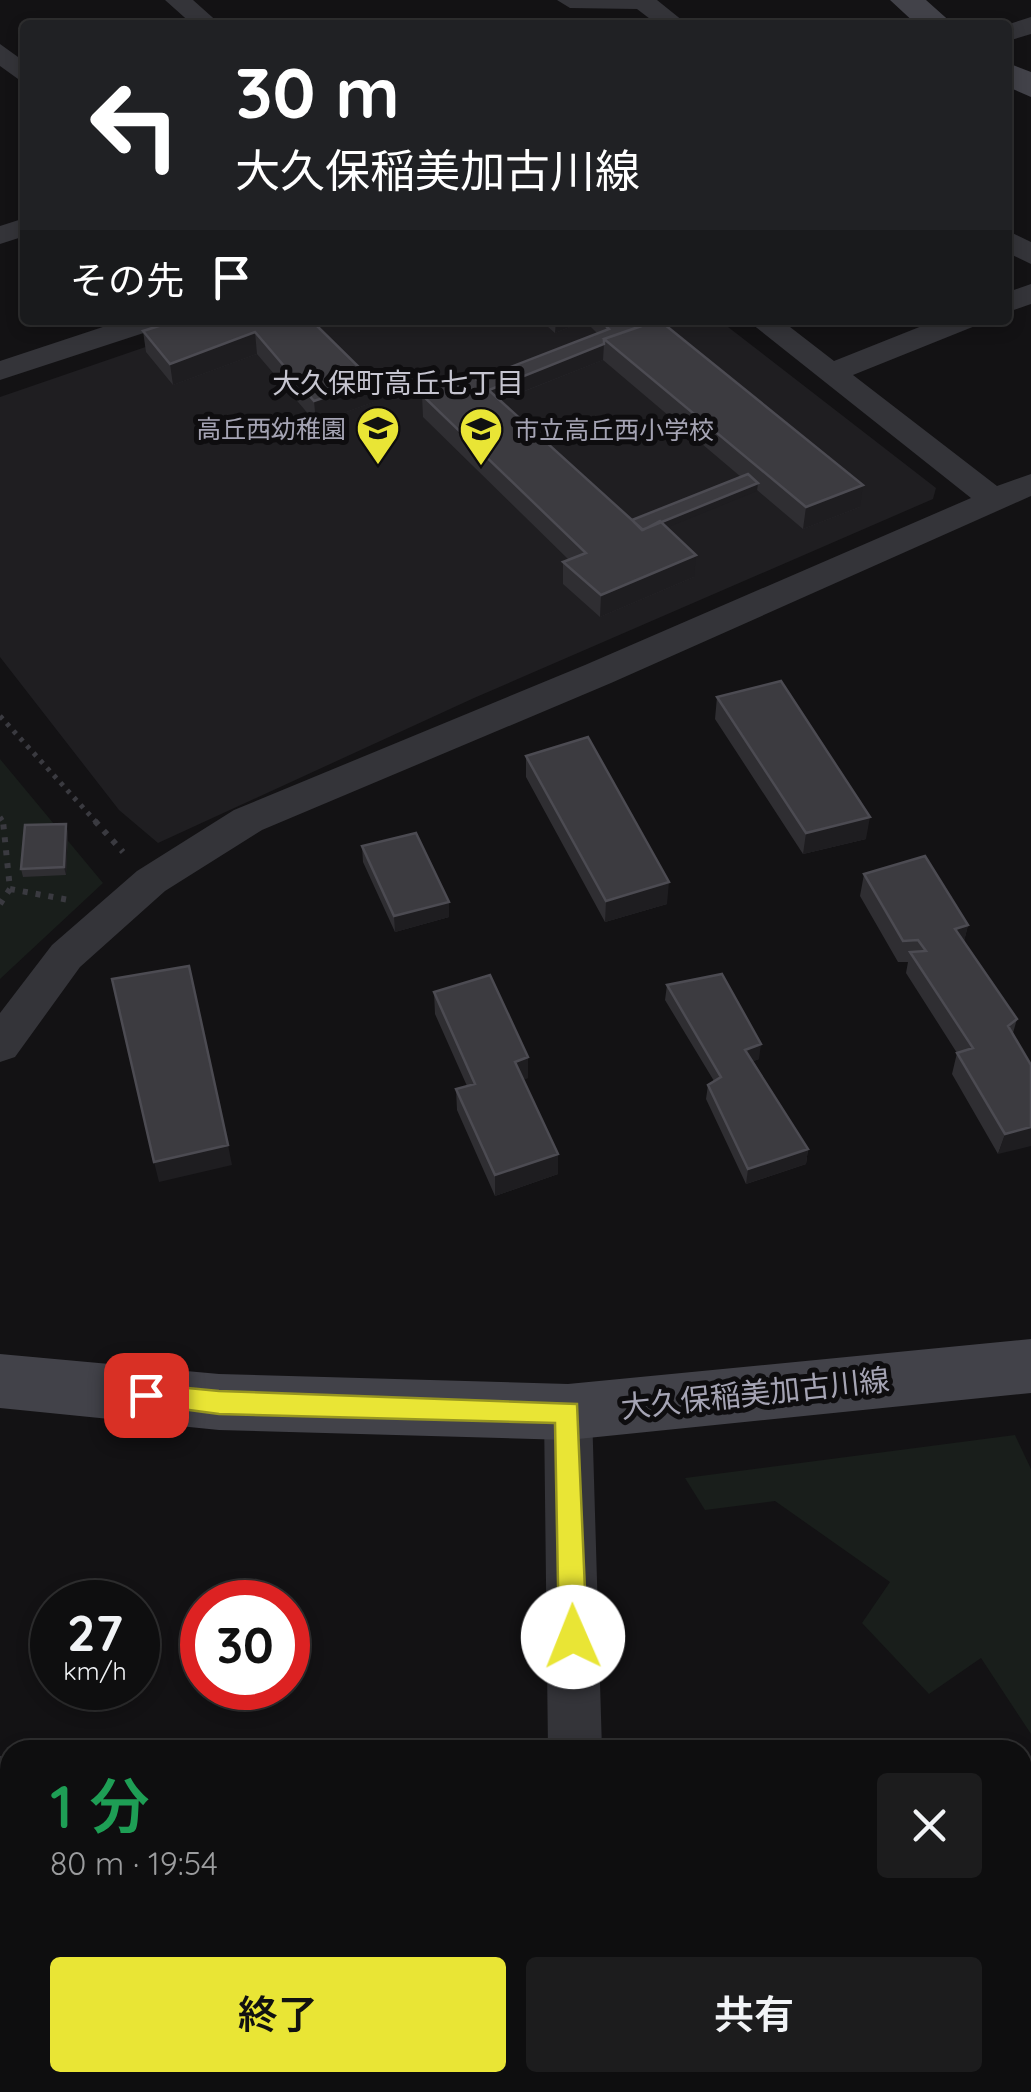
<!DOCTYPE html>
<html lang="ja">
<head>
<meta charset="utf-8">
<style>
	body { margin:0; font-family:Quicksand,"Noto Sans JP",sans-serif; background:#1c1c1d; color:#f1f3f6; height:100vh; display:flex; flex-direction:column; font-size:38px; white-space:nowrap }
	* { box-sizing:border-box; margin:0 }
	p { font-size:32px; color:#9b9c9e }
	.icon { flex:none; width:55px; height:55px; fill:none; stroke:currentColor; stroke-width:2; stroke-linecap:round; stroke-linejoin:round }
	.map { position:relative; flex:1; overflow:hidden }
	.side { position:absolute; left:0px; top:1740px; width:1032px; height:352px; display:flex; flex-direction:column; background:#0e0e0f; border-radius:30px 30px 0 0; box-shadow:0 5px 15px #0003,0 0 0 2px #2e2e2f }
	.side>* { flex:none }
	.guide { position:absolute; left:20px; top:20px; width:992px; height:305px; border-radius:10px; box-shadow:0 5px 15px #0003,0 0 0 2px #2e2e2f; background:#202124; color:#fff; overflow:hidden }
	.speed { position:absolute; left:30px; top:1580px; display:flex; gap:20px; font-size:50px; font-weight:700; text-align:center }
	.speed>* { display:grid; place-content:center; width:130px; height:130px; border-radius:50%; background:#0e0e0f; box-shadow:0 5px 15px #0003,0 0 0 2px #2e2e2f; line-height:1 }
	.speed small { font-size:25px; font-weight:400 }
	.speed .limit { border:15px solid #d22; background:#fff; color:#111 }
	.pin { position:absolute; display:grid; place-items:center; width:85px; height:85px; color:#fff; margin:-42px; border-radius:20px; box-shadow:0 5px 15px #0006 }
	.me { position:absolute; width:110px; margin:-55px; rotate:359deg; stroke-linejoin:round; filter:drop-shadow(0 0 8px #0008) }
	.turn { display:flex; align-items:center; gap:35px; height:210px; padding:0 50px; font-size:45px }
	.turn .icon { width:130px; height:130px; stroke-width:2.5 }
	.turn b { display:block; font-size:70px; line-height:85px }
	.then { display:flex; align-items:center; height:95px; padding:0 50px; background:#0003; gap:20px; font-size:38px }
	.round { display:grid; place-items:center; flex:none; width:105px; height:105px; border-radius:10px; background:#1c1c1d }
	.headline { display:flex; align-items:center; justify-content:space-between; height:170px; padding:0 50px }
	h1 { font-size:60px; font-weight:600; line-height:75px; color:#1e9e55 }
	.button { display:flex; gap:20px; margin-top:auto; padding:20px 50px }
	.button a { flex:1; height:115px; border-radius:10px; background:#e9e535; color:#111; font-size:40px; font-weight:600; line-height:115px; text-align:center }
	.button a+a { background:#1c1c1d; color:#f1f3f6 }
	.map>svg:first-child { display:block }
</style>
</head>
<body>
<div class="map">
<svg width="1031" height="2092" viewBox="0 0 1031 2092">
	<rect width="100%" height="100%" fill="#131214"/>
	<path fill="#1f1e21" d="M224,320H719L936,488L933,499L474,698L158,843L119,810L0,657V397Z"/>
	<path fill="#191e1b" d="M0,759L103,883L0,979Z
		M1015,1435L1031,1469V1734L981,1658L929,1694L862,1623L890,1582L775,1501L705,1510L685,1478Z
		M1031,1853V2092H969L972,2083L1022,2082V1886Z"/>
	<g fill="none" stroke-linecap="round" stroke-linejoin="round">
		<path stroke="#3a3a40" stroke-width="5" stroke-dasharray="4 6" stroke-linecap="butt" d="M0,716L97,823
			M0,817L4,823"/>
		<path stroke="#3a3a40" stroke-width="6" stroke-dasharray="5 8" stroke-linecap="butt" d="M95,821L123,852
			M10,889L69,900
			M0,904L10,889L3,821"/>
		<path stroke="#3a3a40" stroke-width="8" stroke-dasharray="6 10" stroke-linecap="butt" d="M1022,1821L1031,1824"/>
		<path fill="#343439" fill-rule="evenodd" d="M165,0H193L221,25H193Z
			M557,0H657L688,25H658L637,9L570,8Z
			M1031,17V34L1008,41L1006,25Z
			M0,44L25,62V84L0,66Z
			M25,218V236L0,244V226Z
			M1008,231L1031,242V264L1008,253Z
			M1031,284V304L1008,312V292Z
			M124,320H169L165,326L0,380V361Z
			M747,320H781L834,361L937,320H979L975,326L853,375L997,486L1031,474V496L611,683L262,830L165,891L80,967L15,1057L0,1062V1013L52,945L137,871L234,810L585,665L971,498Z
			M568,1390L585,1397L592,1412L602,1750H548L544,1412L551,1397Z
			M0,1756L10,1757V1811L0,1810Z
			M117,2082H177L175,2092H115Z
			M524,2082H584L583,2092H523Z
			M905,2082H965L961,2092H901Z"/>
		<path fill="#424249" fill-rule="evenodd" d="M890,0H926L954,25H917Z
			M1008,63L1031,72V97L1008,87Z
			M1031,1339V1393L568,1440L219,1430L0,1408V1354L219,1374L568,1384Z"/>
	</g>
	<path fill="#2f2e32" fill-rule="evenodd" d="M311,320L374,402L316,423L257,354L173,385L146,352L143,331Z
		M540,320H643L860,507L803,529L757,490L667,527L694,577L600,617L563,584V562L569,560L423,417L422,395L477,380L598,334L585,321L555,333ZM603,360L741,477L632,520L500,401Z
		M717,697L866,839L803,854L715,719Z
		M526,756L667,904L605,922L526,777Z
		M68,832L66,875L23,877L21,869Z
		M362,846L449,917L395,932L363,862Z
		M864,874L968,925L964,941L1017,1019L1013,1033L1031,1065L998,1154L952,1074L957,1053L906,973L908,962H898L860,896Z
		M667,985L759,1059L753,1061L808,1149L806,1164L746,1184L706,1099L708,1085L714,1081L665,1000Z
		M434,992L528,1078L523,1079L558,1174L495,1196L457,1110L456,1089L467,1086L435,1014Z"/>
	<path fill="#1e1d20" d="M556,320H585V321L555,333Z
		M255,332L257,354L173,385L170,364Z
		M604,344L603,360L484,407V392Z
		M373,381L374,402L316,423L314,401Z
		M758,483L757,491L634,541V532Z
		M863,485L860,507L803,529L806,507Z
		M696,555L694,577L600,617L601,595Z
		M870,817L866,839L803,854L806,833Z
		M66,824L68,832L66,875L64,867Z
		M669,882L667,904L605,922L606,901Z
		M449,902V917L395,932L394,916Z
		M968,925L963,946L955,929Z
		M761,1044L759,1059L743,1065L745,1050Z
		M528,1057V1078L515,1082V1062Z
		M1031,1127V1146L998,1154L1005,1134Z
		M228,1145L232,1165L159,1182L154,1162Z
		M808,1149L806,1164L746,1184L748,1169Z
		M558,1154V1174L495,1196V1175Z"/>
	<path fill="#3c3b40" stroke="#4c4b52" stroke-width="2.5" d="M178,320H311L373,381L314,401L255,332L170,364L143,331Z
		M600,320H643L647,324L604,339V344L489,390L477,380L609,329Z
		M659,320L863,485L806,507L604,339Z
		M472,375L643,530L660,521L696,555L601,595L563,562L586,553L422,395Z
		M748,474L758,483L642,530L632,520Z
		M781,681L870,817L806,833L717,697Z
		M588,737L669,882L606,901L526,756Z
		M66,824L64,867L21,869L25,825Z
		M416,833L449,902L394,916L362,846Z
		M925,856L968,925L955,929L1017,1019L1008,1026L1031,1065V1127L1005,1134L957,1053L973,1048L910,952L926,951L918,940L903,941L864,874Z
		M189,966L228,1145L154,1162L112,979Z
		M722,974L761,1044L745,1050L808,1149L748,1169L708,1085L721,1077L667,985Z
		M490,975L528,1057L515,1062L558,1154L495,1175L456,1089L475,1084L434,992Z"/>
	<path fill="#e9e535" stroke="#979522" stroke-width="2.5" d="M146,1384L219,1391L577,1404L587,1637L583,1647L573,1651L563,1647L559,1637L555,1423L219,1414L137,1403L133,1395L137,1387Z"/>
	<defs>
		<g id="school-pin" transform="scale(2.25)"><path d="M0 17L-7.5 6A9.5 9.5 0 1 1 7.5 6Z" fill="#e9e535" stroke="#0e0d0f"/><path d="M0-5L7-2L0 1L-7-2ZM-4 1L0 2.5L4 1V4Q0 6-4 4Z" fill="#111"/></g>
	</defs>
	<g fill-rule="evenodd">
		<use href="#school-pin" x="378" y="428"/>
		<use href="#school-pin" x="481" y="429"/>
	</g>
	<g text-anchor="middle" dominant-baseline="central" stroke-width="10" stroke-linejoin="round" paint-order="stroke">
		<g font-size="25" fill="#a5a4b4" stroke="#0e0d0f" text-anchor="end">
			<text x="346" y="428">高丘西幼稚園</text>
			<text x="514" y="429" text-anchor="start">市立高丘西小学校</text>
		</g>
		<g font-size="28" fill="#c6c5d0" stroke="#0e0d0f">
			<text x="398" y="382">大久保町高丘七丁目</text>
		</g>
		<g font-size="30" fill="#a5a4b4" stroke="#0e0d0f">
			<text transform="translate(755 1393) rotate(-6)">大久保稲美加古川線</text>
		</g>
	</g>
</svg>
<div class="speed"><div>27<small>km/h</small></div><div class="limit">30</div></div>
<div class="pin" style="left:146px;top:1395px;background:#d93025"><svg class="icon" aria-label="arrive" viewBox="0 0 24 24"><path d="M6 21V4h12l-3 4 3 4H6"/></svg></div>
<svg class="me" style="left:573px;top:1637px" viewBox="-20 -20 40 40"><circle r="19" fill="#fff"/><path d="M0-13L10 11 0 6-10 11z" fill="#e9e535"/></svg>
<div class="guide">
<div class="turn"><svg class="icon" aria-label="left" viewBox="0 0 24 24"><path d="M17 20v-9H6M10 6l-5 5 5 5"/></svg><div><b>30 m</b>大久保稲美加古川線</div></div>
<div class="then">その先<svg class="icon" aria-label="arrive" viewBox="0 0 24 24"><path d="M6 21V4h12l-3 4 3 4H6"/></svg></div>
</div>
<section class="side">
<div class="headline"><div><h1>1 分</h1><p>80 m · 19:54</p></div><a class="round"><svg class="icon" aria-label="close" viewBox="0 0 24 24"><path d="M6 6l12 12M18 6L6 18"/></svg></a></div>
<div class="button"><a>終了</a><a>共有</a></div>
</section>
</div>
</body>
</html>
